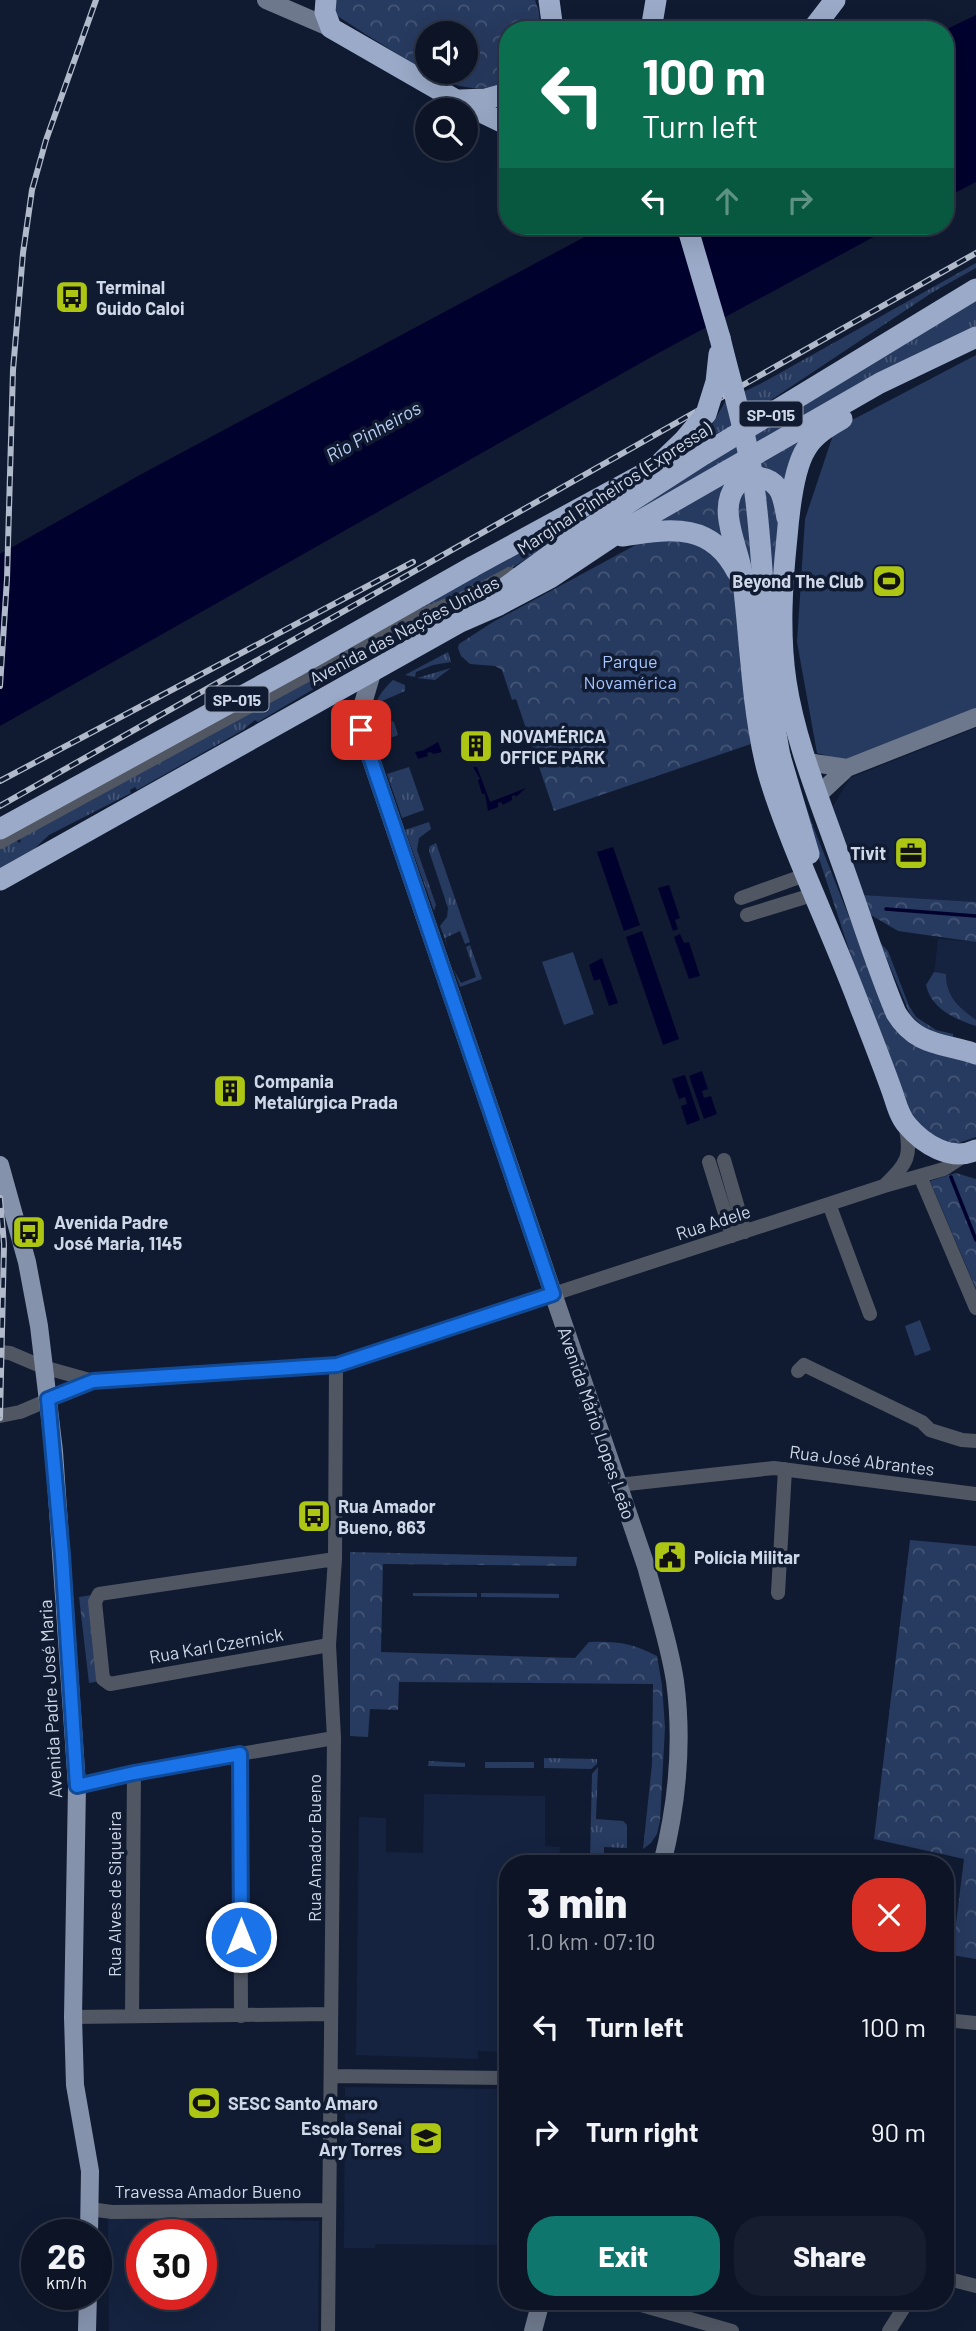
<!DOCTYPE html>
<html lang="en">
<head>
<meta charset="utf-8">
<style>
	body { margin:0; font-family:Barlow,sans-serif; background:#151d2e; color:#f1f3f6; height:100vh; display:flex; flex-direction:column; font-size:26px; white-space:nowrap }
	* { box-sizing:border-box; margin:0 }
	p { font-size:23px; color:#9a9ea7 }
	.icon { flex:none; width:38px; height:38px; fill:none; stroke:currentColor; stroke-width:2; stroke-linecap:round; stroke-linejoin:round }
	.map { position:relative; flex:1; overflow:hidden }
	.drawer { position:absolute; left:499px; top:1855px; width:455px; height:455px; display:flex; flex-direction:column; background:#0c1426; border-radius:28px; box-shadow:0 7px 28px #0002,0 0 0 2px #2c3343 }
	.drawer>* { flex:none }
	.guide { position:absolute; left:499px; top:21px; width:455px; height:214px; border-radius:28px; box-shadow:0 7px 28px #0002,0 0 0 2px #2c3343; background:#0b6e4f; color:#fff; overflow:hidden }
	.controls { position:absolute; left:415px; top:21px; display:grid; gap:14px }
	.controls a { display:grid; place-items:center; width:63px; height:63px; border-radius:50%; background:#0c1426; box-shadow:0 7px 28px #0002,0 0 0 2px #2c3343; font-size:35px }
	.speed { position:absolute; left:21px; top:2219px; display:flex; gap:14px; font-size:35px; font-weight:700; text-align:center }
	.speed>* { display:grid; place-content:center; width:91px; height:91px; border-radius:50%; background:#0c1426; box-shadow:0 7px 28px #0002,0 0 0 2px #2c3343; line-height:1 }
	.speed small { font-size:18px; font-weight:400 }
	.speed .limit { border:10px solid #d22; background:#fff; color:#111 }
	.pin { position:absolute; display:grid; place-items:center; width:60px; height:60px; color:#fff; margin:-30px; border-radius:14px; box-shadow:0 4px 10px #0006 }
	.me { position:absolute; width:77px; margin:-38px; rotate:0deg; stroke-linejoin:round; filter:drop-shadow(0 0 5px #0008) }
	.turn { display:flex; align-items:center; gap:24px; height:147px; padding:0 28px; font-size:32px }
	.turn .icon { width:91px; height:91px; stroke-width:2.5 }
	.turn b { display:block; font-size:49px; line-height:60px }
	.lanes { display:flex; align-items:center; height:66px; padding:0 28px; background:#0003; justify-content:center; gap:35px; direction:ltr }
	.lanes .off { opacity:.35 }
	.round { display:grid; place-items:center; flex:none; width:74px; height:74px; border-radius:28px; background:#151d2e }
	.summary { display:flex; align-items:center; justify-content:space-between; height:119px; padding:0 28px }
	h1 { font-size:42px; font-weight:800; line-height:52px }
	.primary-button { display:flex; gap:14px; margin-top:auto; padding:14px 28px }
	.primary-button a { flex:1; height:80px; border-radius:28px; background:#0f766e; color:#fff; font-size:28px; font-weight:800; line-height:80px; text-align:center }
	.primary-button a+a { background:#151d2e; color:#f1f3f6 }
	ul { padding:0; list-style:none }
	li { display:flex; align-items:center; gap:21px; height:105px; padding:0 28px }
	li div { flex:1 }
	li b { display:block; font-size:26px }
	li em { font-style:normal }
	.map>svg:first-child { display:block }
</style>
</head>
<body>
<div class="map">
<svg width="976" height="2331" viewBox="0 0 976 2331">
	<defs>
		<pattern id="grass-tufts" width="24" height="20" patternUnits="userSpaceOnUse" patternTransform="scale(1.75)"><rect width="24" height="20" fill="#273a5f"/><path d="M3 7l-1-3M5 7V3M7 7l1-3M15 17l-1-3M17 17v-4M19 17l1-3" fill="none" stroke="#455676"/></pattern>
		<pattern id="forest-crowns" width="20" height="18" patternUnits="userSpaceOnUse" patternTransform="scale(1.75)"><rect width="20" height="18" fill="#273a5f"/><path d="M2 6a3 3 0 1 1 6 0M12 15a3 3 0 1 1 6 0" fill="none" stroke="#455676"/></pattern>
	</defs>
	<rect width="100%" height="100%" fill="#101b32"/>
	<path fill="#152340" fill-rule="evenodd" d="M976,728V902L862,895L830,811L850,778Z
		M938,939L976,942V1026L934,975Z
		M424,1794L545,1796V1846L560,1847L559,1864H508L507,2052L478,2051V2059L356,2055L359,1817L386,1818V1852L423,1853Z
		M345,2087L507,2089V2245L376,2244L375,2248H344Z
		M108,2217L319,2221L318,2331H109ZM142,2235H201V2294H142Z"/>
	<path fill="url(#grass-tufts)" d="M976,263V268L933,292L693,452L490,582L380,625L679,458L709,430L726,400L760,384Z
		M976,297V326L943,343L941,341L938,343V345L586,543L777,419Z
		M425,623L258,722L255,720L243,730L137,790L135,787L130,790L131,793L49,835L33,850L0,869V844L13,836L19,843L21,841L16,834L404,630Z
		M448,652L451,662L433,665L416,672L415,677L405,675Z
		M451,668L435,680L417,678Z
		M393,680L405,685V691L380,702L385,717L373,721C372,704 381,691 393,680Z
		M390,720L394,722L398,735L377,743L373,731L374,726Z
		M409,767L424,810L402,818L387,774Z
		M429,822L431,829L419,838L417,850L436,905L434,911L405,830Z
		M436,843L470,942L465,944L460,931L445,938L448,948L440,926L447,917L448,908L429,851L430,846Z
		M880,943L888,951L909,1006L916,1017L936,1030L953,1034V1037L925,1029L910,1014Z
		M470,945L482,979L460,987L454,970L461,983L476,977L466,947Z
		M413,1593H477V1597L413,1596Z
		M481,1593L559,1594V1598L481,1597Z
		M544,1758L597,1759V1764L591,1769L544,1768Z
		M429,1761L465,1763V1767L428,1766Z
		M485,1762H534V1768H485Z
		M598,1767L596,1819L623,1821L627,1825V1848L604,1847V1860L590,1859L592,1774Z"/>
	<path fill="url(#forest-crowns)" fill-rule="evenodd" d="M333,0H535L539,12L540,30H508L507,81C467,101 430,75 396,53C376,41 356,28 336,15ZM427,33H466V72H427Z
		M805,433L790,480L743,475L729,544L656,521Z
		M764,486L780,507L773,577L789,758L813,826L890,1020L976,1063V1137L956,1144L939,1141L914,1120L856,971L786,758L765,558L750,565L733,501L735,495Z
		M643,541H697L729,568L738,598L740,663L751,744L554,811L516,699L512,700L502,670L495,666L470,664L461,656L458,648L459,644L493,622Z
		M862,895L976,902V942L898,931L871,915Z
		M934,972L946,974C945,995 959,1008 976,1020V1026C955,1019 931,1009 926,985Z
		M956,1173L976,1179V1289L930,1181Z
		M910,1540L976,1546V1959L952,1955L964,1859L874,1839Z
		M350,1552L577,1557L576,1566L383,1564L381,1652L575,1658L589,1642C617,1641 632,1643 657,1656L662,1685L665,1728L660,1821L657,1834L651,1843L643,1849L652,1764L653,1684L399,1682L398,1710L370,1709L368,1737L350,1736Z
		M92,1595L102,1681L89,1683L79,1597Z"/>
	<path fill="#273a5f" d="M976,355V710L849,762L817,753L797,642L805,519L835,429Z
		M573,952L594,1014L564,1025L542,962Z
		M920,1320L931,1350L915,1356L905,1326Z"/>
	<path fill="#00022d" d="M976,15V182L945,198V30Z
		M605,226H894L653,356L0,726V554L138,476Z
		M438,742L442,752L433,754L431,752L427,753L428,756L418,759L415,752L424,750Z
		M473,767H477L490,802L526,788L516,797L515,795L512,796V800L503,805L501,802L498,803V807L488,811L485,794H482L478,780L480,779Z
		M613,847L640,925L624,931L597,852Z
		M669,885L680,918L675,920L678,929L673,931L658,888Z
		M642,931L679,1039L663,1045L626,937Z
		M680,934L684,943L689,942L700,976L689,979L674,937Z
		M602,958L618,1003L609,1006L600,979L594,981L589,965Z
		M702,1071L708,1089L702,1091L704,1098L711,1096L717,1114L704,1119L689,1076Z
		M685,1075L700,1120L687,1125L681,1106L687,1104L685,1097L679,1099L672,1079Z"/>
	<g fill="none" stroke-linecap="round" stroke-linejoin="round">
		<path stroke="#00022d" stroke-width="3.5" d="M886,909L976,916
			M951,1177L976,1240"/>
		<path stroke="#505763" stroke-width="14" d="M0,842L397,626L471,595L510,574
			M741,898L805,875
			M747,915L812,895
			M724,1160L745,1232
			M709,1162L732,1236
			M920,1176L976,1308
			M885,1185C908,1162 912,1157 905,1124
			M829,1204L870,1314
			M0,1352L10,1353L43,1367L93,1381
			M798,1371L804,1365L922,1422L930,1430L962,1440L976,1441
			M0,1416L20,1412L93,1381L336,1365L884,1186L944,1169L967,1154
			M618,1485L774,1468L976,1494
			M778,1593L785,1469
			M329,1645L110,1684L103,1679L95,1602L99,1594L335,1559
			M240,1754L241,2016
			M77,1786L134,1772L334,1738
			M132,2016L134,1772
			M73,2017L331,2014
			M945,2020L976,2023
			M331,2076L508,2078
			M89,2209L112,2212L328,2210
			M945,2278L976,2286
			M627,2301L732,2331
			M328,2331L334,1738L329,1645L335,1559L336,1365
			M889,2331L908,2301"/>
		<path stroke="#6e788c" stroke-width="18" d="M266,0L331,28
			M372,673L362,707L361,730L646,1566C656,1604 669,1642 675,1681C683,1741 677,1805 662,1864
			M807,762L847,768
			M818,795L847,768L976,717
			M533,2331L541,2301"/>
		<path stroke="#8592ac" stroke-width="18" d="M0,1165L27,1262L39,1326L54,1451L77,1786L73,2017L75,2085L90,2171L89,2235
			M87,2331L88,2294"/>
		<path stroke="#9aaac8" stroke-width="21" d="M326,0L325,12L331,28L458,101L508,125
			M549,0L553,30
			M651,30L656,0
			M812,30L835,0
			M460,100L486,99L508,93
			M687,226L720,338
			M842,419C828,427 814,435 806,449C793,470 789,513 787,537C782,585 779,633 786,681C795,741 820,801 840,858C859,910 875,963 896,1013C916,1046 943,1043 976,1054
			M787,518C785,509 784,496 778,488C768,475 747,473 736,486C717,509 738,547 742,573C750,636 751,699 765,761C771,788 782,815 792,841C814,897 839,951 860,1007C871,1035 882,1063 892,1091C896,1102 899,1116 907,1125C923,1144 951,1162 976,1150
			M622,536C670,529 711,521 737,572
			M495,595L568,542L703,455L976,289
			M780,756L809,854
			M0,829L297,666L472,567
			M0,880L460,622L499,605L550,578L610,538L880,383L976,337"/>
		<g stroke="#b1bacb" stroke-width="6">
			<path id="rail" d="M0,686L7,579L13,370L23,253L32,190L46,140L96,0
				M0,781L413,562
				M0,806L976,253
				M0,1198L4,1244L0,1418"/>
		</g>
		<use href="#rail" stroke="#101b32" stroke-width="3.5" stroke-dasharray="10" stroke-linecap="butt"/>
		<path stroke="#9aaac8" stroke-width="21" d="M720,338C731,384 746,431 753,479C767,571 762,664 780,756
			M472,567L656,467L684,440L706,414L716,382L719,354"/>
	</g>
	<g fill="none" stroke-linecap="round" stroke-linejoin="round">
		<g stroke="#114b97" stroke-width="18">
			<path id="route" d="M241,1937L240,1754L134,1773L77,1786L62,1555L48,1399L93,1381L337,1365L553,1294L361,730"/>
		</g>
		<use href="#route" stroke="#1a73e8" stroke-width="12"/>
	</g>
	<defs>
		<g id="bus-square" transform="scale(1.75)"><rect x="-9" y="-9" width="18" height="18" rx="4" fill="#acc613" stroke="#101b32"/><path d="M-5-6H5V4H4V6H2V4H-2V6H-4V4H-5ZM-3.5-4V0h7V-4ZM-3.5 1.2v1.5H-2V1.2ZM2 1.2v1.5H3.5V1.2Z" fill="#111"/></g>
		<g id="stadium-square" transform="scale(1.75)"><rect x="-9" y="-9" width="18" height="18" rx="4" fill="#acc613" stroke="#101b32"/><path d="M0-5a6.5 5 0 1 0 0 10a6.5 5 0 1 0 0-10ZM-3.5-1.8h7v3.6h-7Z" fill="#111"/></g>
		<g id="building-square" transform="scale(1.75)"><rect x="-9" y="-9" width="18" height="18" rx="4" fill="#acc613" stroke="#101b32"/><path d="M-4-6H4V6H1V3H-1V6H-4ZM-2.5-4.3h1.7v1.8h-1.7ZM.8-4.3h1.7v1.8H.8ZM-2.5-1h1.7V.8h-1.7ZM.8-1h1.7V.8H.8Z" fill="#111"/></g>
		<g id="office-square" transform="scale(1.75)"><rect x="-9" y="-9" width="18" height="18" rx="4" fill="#acc613" stroke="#101b32"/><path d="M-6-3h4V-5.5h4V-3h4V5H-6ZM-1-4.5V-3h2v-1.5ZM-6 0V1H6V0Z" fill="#111"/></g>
		<g id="civic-square" transform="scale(1.75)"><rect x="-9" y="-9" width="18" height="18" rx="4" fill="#acc613" stroke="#101b32"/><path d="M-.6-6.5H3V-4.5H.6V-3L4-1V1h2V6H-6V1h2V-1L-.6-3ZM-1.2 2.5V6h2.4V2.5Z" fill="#111"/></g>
		<g id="university-square" transform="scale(1.75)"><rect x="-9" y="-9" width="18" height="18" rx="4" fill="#acc613" stroke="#101b32"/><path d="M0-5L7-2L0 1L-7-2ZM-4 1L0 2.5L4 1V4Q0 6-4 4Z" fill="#111"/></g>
	</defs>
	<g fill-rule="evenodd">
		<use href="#bus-square" x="72" y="297"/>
		<use href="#stadium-square" x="889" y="581"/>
		<use href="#building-square" x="476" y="746"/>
		<use href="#office-square" x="911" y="853"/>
		<use href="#building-square" x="230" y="1091"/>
		<use href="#bus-square" x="29" y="1232"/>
		<use href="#bus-square" x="314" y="1516"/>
		<use href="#civic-square" x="670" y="1557"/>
		<use href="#stadium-square" x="204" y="2103"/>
		<use href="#university-square" x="426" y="2138"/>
	</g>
	<g text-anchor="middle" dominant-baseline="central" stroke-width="7" stroke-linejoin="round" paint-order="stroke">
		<g fill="#101b32" stroke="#969fb1" stroke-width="2">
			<rect x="739.5" y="401.5" width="63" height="25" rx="5"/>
			<rect x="205.5" y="686.5" width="63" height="25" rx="5"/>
		</g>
		<g font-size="16" font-weight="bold" fill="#cfd8e8">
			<text x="771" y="414">SP-015</text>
			<text x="237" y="699">SP-015</text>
		</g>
		<g font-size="18" font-weight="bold" fill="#cfd8e8" stroke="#101b32" text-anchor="start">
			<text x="96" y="287">Terminal<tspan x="96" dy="21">Guido Caloi</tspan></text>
			<text x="864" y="581" text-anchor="end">Beyond The Club</text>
			<text x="500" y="736">NOVAMÉRICA<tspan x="500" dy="21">OFFICE PARK</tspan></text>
			<text x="886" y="853" text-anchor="end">Tivit</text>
			<text x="254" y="1081">Compania<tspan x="254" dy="21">Metalúrgica Prada</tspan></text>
			<text x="54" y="1222">Avenida Padre<tspan x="54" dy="21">José Maria, 1145</tspan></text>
			<text x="338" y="1506">Rua Amador<tspan x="338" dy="21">Bueno, 863</tspan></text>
			<text x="694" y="1557">Polícia Militar</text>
			<text x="228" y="2103">SESC Santo Amaro</text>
			<text x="402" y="2128" text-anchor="end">Escola Senai<tspan x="402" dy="21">Ary Torres</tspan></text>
		</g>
		<g font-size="18" fill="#cfd8e8" stroke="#101b32">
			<text transform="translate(614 488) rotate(-33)">Marginal Pinheiros (Expressa)</text>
			<text transform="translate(404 630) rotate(-28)">Avenida das Nações Unidas</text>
			<text transform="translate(713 1222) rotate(-18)">Rua Adele</text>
			<text transform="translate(597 1423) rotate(71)">Avenida Mário Lopes Leão</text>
			<text transform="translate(862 1460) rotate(7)">Rua José Abrantes</text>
			<text transform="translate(216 1645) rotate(-10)">Rua Karl Czernick</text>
			<text transform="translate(50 1699) rotate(-93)">Avenida Padre José Maria</text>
			<text transform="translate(314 1848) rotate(-90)">Rua Amador Bueno</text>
			<text transform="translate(114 1894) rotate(-90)">Rua Alves de Siqueira</text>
			<text x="208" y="2191">Travessa Amador Bueno</text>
		</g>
		<g font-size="18" fill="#a7c4fc" stroke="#101b32">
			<text x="630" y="661">Parque<tspan x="630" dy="21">Novamérica</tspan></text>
		</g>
		<g font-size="19" font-style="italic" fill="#bacef4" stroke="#101b32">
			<text transform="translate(373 431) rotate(-29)">Rio Pinheiros</text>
		</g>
	</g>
</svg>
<div class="controls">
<a><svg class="icon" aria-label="sound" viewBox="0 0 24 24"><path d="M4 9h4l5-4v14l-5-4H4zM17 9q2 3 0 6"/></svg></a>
<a><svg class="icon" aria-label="search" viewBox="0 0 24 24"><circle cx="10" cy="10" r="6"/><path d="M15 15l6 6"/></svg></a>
</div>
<div class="speed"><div>26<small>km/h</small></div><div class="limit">30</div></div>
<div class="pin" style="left:361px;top:730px;background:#d93025"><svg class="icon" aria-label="arrive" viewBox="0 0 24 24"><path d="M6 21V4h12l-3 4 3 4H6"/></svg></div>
<svg class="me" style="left:241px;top:1937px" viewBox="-20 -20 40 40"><circle r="17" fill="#1a73e8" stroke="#fff" stroke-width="3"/><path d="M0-11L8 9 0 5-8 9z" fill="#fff"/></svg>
<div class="guide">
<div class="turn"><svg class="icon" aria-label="left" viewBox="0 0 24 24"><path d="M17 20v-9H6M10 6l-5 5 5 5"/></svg><div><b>100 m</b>Turn left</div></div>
<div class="lanes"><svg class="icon" aria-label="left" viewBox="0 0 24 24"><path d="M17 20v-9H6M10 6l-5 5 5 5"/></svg><svg class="icon off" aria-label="ahead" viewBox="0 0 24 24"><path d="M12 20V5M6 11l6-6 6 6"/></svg><svg class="icon off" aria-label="right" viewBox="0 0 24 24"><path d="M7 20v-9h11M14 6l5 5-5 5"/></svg></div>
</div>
<section class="drawer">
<div class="summary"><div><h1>3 min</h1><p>1.0 km · 07:10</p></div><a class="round" style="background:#d93025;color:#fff"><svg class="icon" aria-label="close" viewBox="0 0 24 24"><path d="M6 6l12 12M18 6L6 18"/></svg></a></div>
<ul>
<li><svg class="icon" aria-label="left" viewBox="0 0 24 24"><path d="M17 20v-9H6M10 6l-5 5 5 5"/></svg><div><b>Turn left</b></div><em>100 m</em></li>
<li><svg class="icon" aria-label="right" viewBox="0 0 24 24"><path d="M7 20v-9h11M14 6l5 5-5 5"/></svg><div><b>Turn right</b></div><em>90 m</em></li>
</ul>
<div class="primary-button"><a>Exit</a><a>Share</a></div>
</section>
</div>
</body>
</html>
